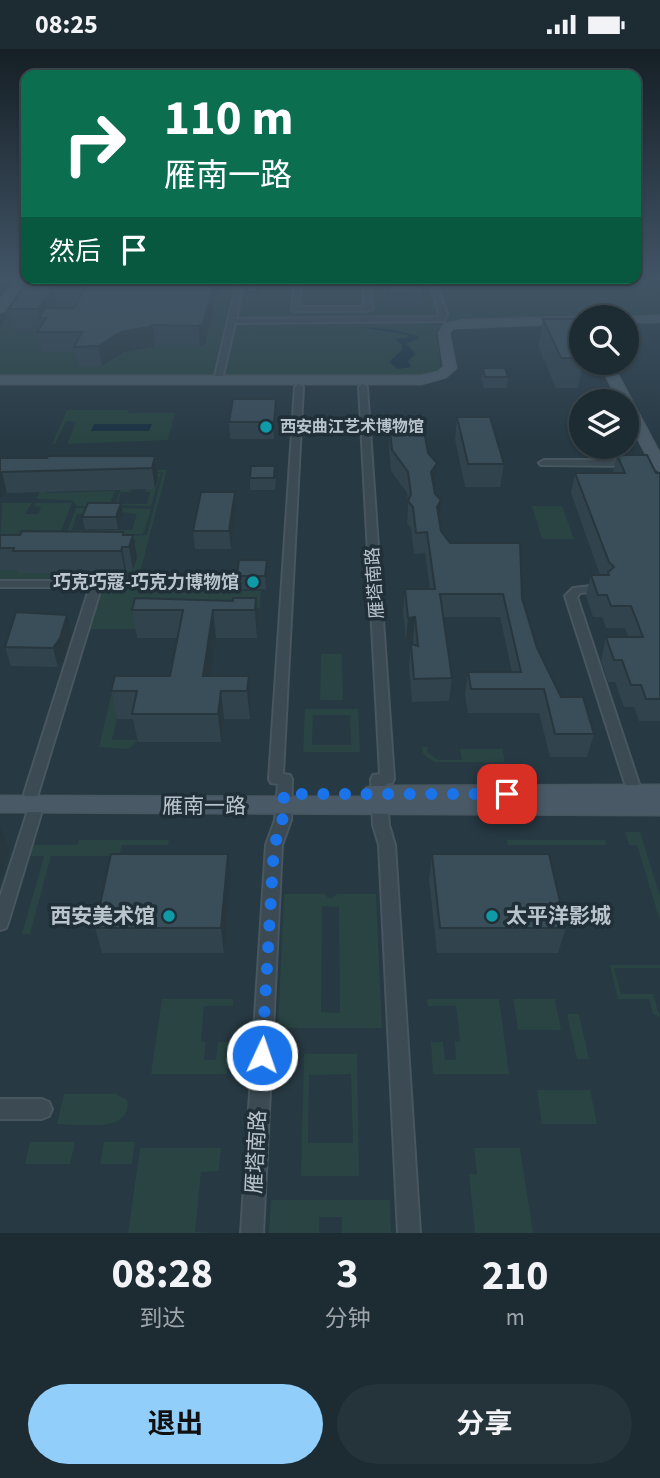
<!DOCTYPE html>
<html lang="zh">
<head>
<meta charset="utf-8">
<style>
	body { margin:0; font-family:"Source Sans 3","Noto Sans SC",sans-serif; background:#25333a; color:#f1f3f6; height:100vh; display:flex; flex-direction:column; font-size:26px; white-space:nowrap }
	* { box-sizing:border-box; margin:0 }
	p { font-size:23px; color:#a0a7ac }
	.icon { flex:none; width:38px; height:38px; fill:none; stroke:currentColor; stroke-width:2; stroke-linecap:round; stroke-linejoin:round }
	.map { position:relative; height:1184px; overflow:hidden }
	.drawer { display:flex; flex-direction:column; background:#1d2b32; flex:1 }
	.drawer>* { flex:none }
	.banner { position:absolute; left:21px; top:21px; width:620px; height:214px; border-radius:14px; box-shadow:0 2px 5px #0004,0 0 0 2px #3b474d; background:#0b6e4f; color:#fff; overflow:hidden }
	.buttons { position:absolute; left:569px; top:256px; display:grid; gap:14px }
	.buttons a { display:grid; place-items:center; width:70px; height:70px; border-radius:50%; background:#1d2b32; box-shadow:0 2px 5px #0004,0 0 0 2px #3b474d; font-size:35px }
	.pin { position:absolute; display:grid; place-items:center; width:60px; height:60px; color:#fff; margin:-30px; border-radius:14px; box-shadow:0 4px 10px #0006 }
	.me { position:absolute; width:77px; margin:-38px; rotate:3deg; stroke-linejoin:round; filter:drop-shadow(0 0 5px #0008) }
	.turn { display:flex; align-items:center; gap:24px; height:147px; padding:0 28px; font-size:32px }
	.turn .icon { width:91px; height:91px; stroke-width:2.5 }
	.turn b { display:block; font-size:49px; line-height:60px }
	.then { display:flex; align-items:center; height:66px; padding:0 28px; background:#0003; gap:14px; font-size:26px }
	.eta { display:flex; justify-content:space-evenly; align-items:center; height:119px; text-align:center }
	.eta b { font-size:42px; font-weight:700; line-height:49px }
	.button { display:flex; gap:14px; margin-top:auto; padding:14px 28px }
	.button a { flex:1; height:80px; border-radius:42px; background:#91cef9; color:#111; font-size:28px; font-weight:700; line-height:80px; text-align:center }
	.button a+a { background:#25333a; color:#f1f3f6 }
	.status { display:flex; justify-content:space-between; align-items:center; height:49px; padding:0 35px; background:#1d2b32; direction:ltr }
	.status svg { height:19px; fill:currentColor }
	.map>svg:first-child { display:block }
</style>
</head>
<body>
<div class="status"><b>08:25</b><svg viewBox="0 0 49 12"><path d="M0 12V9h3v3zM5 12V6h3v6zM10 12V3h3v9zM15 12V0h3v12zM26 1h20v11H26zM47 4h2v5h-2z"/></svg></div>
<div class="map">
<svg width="660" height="1184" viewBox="0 0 660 1184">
	<rect width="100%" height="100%" fill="#273943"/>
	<path fill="#294442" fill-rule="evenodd" d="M27,230H660V268L452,272L436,281L441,320L435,324L419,328H0V278L9,265L6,262Z
		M67,361H129L128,364H175L168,391L67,395L76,373L66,372L55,395H52Z
		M0,421H167L138,531H0V522L10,499L34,498L20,524H64L65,521L80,524H125L136,491H105L100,488L147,486L163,423Z
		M50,424H161L151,457L115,456L121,440H132L131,443H121L117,455H147L150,443H145L146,440H155L158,428H53L47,444L115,442L109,457H77L72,451L36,450Z
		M2,454H32L25,465H38L41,458L34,457L36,454H72L60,484L0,496Z
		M532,457H562L574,490H542Z
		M76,459H95L88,465H77L72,481H132L137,465L121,463L122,459L151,460L143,485H66Z
		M101,540H146V542H261L260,559H167L139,580H89Z
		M321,605H342L343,651H320Z
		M111,647H122L112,691H138L129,700L99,698Z
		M305,660H358L360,703H303ZM313,666H350L351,696H312Z
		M422,698H427L428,704L438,711H462L460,700H502L505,713H434L423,705Z
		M625,783H640L660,847V872L637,796H629Z
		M79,791H169L168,796H122L119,807H51L30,885H22L44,807H28L31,796H77Z
		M507,791H605L606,796H508Z
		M284,845H324L330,850L337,845H376L382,979H278ZM322,857L339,858L340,964L321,963Z
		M610,916H660V919H614L621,945H653L660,968L653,965L649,950H618Z
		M162,950H233V957H204L201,992L206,993L204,1011H216L218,993H230L227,1025H151Z
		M427,950H499L509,1025H433L431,993H443L445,1011H456L455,993L460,992L456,957H428Z
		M513,950H555L561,981H518Z
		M567,965H579L589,1010H577Z
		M304,1005H357L359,1127H301ZM351,1025L353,1094H308L309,1026Z
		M537,1041H590L597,1075H542Z
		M64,1045H116L127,1051C133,1085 78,1075 57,1075Z
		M30,1093H75L70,1115H25Z
		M104,1093H135L132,1115H100Z
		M140,1099H221L219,1122L201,1123L195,1183L214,1184H128Z
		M474,1099H520L533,1184H475L469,1125H477Z
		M271,1151H390L391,1184H342V1168H319V1184H269Z"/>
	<path fill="#193242" d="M359,278L389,280L418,287V290L406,295L416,305L408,312L411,318L398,320L389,313L402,301V296L395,290L407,289L409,286Z
		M94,375H152L149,382H91Z"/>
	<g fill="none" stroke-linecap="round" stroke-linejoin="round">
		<g stroke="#48565f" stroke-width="4">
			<path id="street" d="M238,230H244L236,270L438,268L439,265L429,230H435L447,265L444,272H441L235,274L222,331L218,333L214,331Z
				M295,230H301L299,258H364L363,230H369L372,260L368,262H292Z
				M299,335L303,338L283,725L290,726L292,730L291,771L282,796L263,1184H241L266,796L275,771L278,735L271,734L269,730L295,338Z
				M363,335L367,338L394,730L392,734L386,735L389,776L395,796L420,1184H398L379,796L373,776L371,730L373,726L380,725L359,338Z
				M544,411H630L635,414L630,417L541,416L539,414Z
				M0,532H88L101,539L38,745L36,749L31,751L26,749L24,745L89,540L86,538H0Z
				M600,536L604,538L606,540L604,542L580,544L577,548L642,744L640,748L635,750L630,748L628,744L565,547L573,539Z
				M37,749L42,751L44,755L8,874L6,879L0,881V848L30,755L32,751Z
				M0,1050H42L49,1053L52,1060L49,1067L42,1070H0Z"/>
		</g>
		<g stroke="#48565f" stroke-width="3">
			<path id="secondary" d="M15,230H25L4,262L0,263V252Z
				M660,267V273H626V268H622Z
				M581,268V274L453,279L449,284L456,319L446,328L421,335H0V327H421L438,323L444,318L439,284L445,275L465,271Z
				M599,313H611L660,405V422L653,418L626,367V352H619Z
				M660,736V766L0,763V747L364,748L363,745L366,739L373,737Z"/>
		</g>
		<use href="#street" fill="#3b4a53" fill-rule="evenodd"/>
		<use href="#secondary" fill="#495a66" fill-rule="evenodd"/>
	</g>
	<path fill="#31434d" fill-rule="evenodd" d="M30,230H221L205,295L200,297L155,295L153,298L124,303L102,317L78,318L75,303H42L37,283L39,280H14L9,260ZM56,256H76L74,259H55Z
		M261,230L258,253H247V243Z
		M303,230H314L313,242H303Z
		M351,230H361V242H352Z
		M386,230H420L424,244L423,257L388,258Z
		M543,270H581V313H583L578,339H556L538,298Z
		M483,319L508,328L507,339H484L481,329Z
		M277,366L274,390H230L229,373Z
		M457,368L504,415L500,438H465L455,390Z
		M390,381L428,404L437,414L435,435L433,437L441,482L450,494L522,549L537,599L561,648L594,685L587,708H550L539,664H468L465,646L468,623H512L500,568H443L452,629L449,652L412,653L409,618L411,595L414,596L413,591L406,592L403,562L405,540H430L425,504L414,505L411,479L407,474L408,456L407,444L391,422L389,401Z
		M617,406L656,424H660V672H639L634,658H624L615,633H608L601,611L606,588H628L625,579H606L602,568H593L586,547L591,526H600L571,444L575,424H613Z
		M155,407L158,428L155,440L7,444L0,450V409H47Z
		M250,429H276L275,441H250Z
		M235,443L236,461L231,500H195L193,482Z
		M121,454L123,466L118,480H85L82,468Z
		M124,486H133L137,508L133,521H126L125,524H19L18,521H0V499Z
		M267,511V524L266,540H238L237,527Z
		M256,549L258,577L257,589H216L210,627H249L251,655L250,670H224L221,693H138L133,670H117L111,642L170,627L178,589H137L132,561Z
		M72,584L64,608L58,618L11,617L5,598Z
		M432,805L566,879L558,904H437L429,830Z
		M231,830L224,904H102L95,879Z"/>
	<path fill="#28373e" d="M215,230H221L205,295L200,297L198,277Z
		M259,230H261L258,253L257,243Z
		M53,238L56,256L46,273V269H40L38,260Z
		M152,276L155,295L153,298L124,303L102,317L98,297L121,283Z
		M276,350L277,366L274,390V373Z
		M155,407L158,428L155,440L152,419Z
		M437,414L435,435L429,444L431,423Z
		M2,423L7,444L0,450V424Z
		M235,443L236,461L231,500L229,482Z
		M441,451L439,473L437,458Z
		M121,454L123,466L118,480L116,468Z
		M133,486L137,508L133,521L129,498Z
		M122,498L126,521L125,524L121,502Z
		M267,511V524L266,540L265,527Z
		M256,549L258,577L257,589L255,561Z
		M213,561L216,589L206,655L203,627Z
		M67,566L72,584L64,608L58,618L53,599Z
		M415,568L413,591L406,592L408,569Z
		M249,627L251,655L250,670L247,642Z
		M221,642L224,670L221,693L218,665Z
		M0,777L9,801L0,831Z
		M228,805L231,830L224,904L221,879Z"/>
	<path fill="#394e59" stroke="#28373e" stroke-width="2" d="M30,230H215L203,275L198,277L152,276L150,278L121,283L98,297L74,298L82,283H37L46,269H39L45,259H74L86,238H53L38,260H9Z
		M250,230H259L257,243H247Z
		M303,230H313V232H303Z
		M352,230H361V232H352Z
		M387,230H420L424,244L389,245Z
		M543,270H581V281H569L581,304V309H561Z
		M483,319H505L508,328H485Z
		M233,350H276L274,373H229Z
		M457,368H490L504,415H468Z
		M390,381H424L428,404L437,414L431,423L435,445L441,451L437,458L441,482L450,494H520L522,549L537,599L561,648H583L594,685H555L544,640H471L468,623H521L503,545H440L452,629L414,630L411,595L418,597L415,568L408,569L405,540H435L427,483L416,484L413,458L408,452L411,445L408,423L392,401Z
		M617,406H647L656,424H660V650H646L641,636H631L622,611H614L606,588H643L631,557H611L607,546H598L591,526H609L608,523L614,518L609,513L575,424H625Z
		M48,407H155L152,419L2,423L0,424V409H47Z
		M251,417H275L274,429H250Z
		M201,443H235L229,482H193Z
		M88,454H121L116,468H82Z
		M22,482L123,483V486H133L129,498H122L121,502H13L14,499H0V486H20Z
		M239,511H267L265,527H237Z
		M135,549L233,552V549H256L255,561H213L203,627H249L247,642H221L218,665H132L137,642H111L115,627H170L183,561H132Z
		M16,563L67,566L60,589L53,599L5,598Z
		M111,805H228L221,879H95Z
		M432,805H549L566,879H440Z"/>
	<linearGradient id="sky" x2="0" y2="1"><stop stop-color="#151f25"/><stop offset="0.58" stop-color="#415466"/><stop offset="1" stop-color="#415466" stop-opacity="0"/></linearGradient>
	<rect width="660" height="395" fill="url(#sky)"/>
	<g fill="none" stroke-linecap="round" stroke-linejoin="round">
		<path stroke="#1a73e8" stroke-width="12" stroke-dasharray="0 21.6" d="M262,1006L274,796L282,777L284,745H507"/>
	</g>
	<g fill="#0f9aa8" stroke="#202f38" stroke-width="2.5">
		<circle cx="266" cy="378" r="7"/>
		<circle cx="253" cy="533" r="7"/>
		<circle cx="169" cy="867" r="7"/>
		<circle cx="492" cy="867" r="7"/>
	</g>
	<g text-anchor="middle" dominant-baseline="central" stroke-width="7" stroke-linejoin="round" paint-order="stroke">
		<g font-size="16" font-weight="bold" fill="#b9c4cd" stroke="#202f38" text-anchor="start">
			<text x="280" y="378">西安曲江艺术博物馆</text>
		</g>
		<g font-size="18" font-weight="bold" fill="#b9c4cd" stroke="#202f38" text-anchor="end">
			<text x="239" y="533">巧克巧蔻-巧克力博物馆</text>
		</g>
		<g font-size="18" fill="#b9c4cd" stroke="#202f38">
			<text transform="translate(375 534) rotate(-94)">雁塔南路</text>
		</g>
		<g font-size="21" fill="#b9c4cd" stroke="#202f38">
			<text x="204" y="757">雁南一路</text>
			<text transform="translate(256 1103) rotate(-87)">雁塔南路</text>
		</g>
		<g font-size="21" font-weight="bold" fill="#b9c4cd" stroke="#202f38" text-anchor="end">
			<text x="155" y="867">西安美术馆</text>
			<text x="506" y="867" text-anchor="start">太平洋影城</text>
		</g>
	</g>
</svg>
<div class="buttons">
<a><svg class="icon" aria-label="search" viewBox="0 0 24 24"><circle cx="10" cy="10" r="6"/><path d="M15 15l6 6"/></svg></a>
<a><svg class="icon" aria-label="layers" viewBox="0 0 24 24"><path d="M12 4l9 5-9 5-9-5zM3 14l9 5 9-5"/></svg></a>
</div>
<div class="pin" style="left:507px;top:745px;background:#d93025"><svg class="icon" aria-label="arrive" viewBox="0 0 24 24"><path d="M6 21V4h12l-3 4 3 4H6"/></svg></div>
<svg class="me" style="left:262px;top:1006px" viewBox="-20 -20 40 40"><circle r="17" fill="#1a73e8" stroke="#fff" stroke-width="3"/><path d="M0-11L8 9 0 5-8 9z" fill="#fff"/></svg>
<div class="banner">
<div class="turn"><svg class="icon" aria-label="right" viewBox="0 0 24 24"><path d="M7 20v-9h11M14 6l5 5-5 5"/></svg><div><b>110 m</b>雁南一路</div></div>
<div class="then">然后<svg class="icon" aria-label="arrive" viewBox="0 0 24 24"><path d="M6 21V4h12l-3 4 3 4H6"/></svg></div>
</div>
</div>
<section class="drawer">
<div class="eta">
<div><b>08:28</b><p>到达</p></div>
<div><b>3</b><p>分钟</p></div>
<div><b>210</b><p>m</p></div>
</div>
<div class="button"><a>退出</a><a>分享</a></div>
</section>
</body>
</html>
